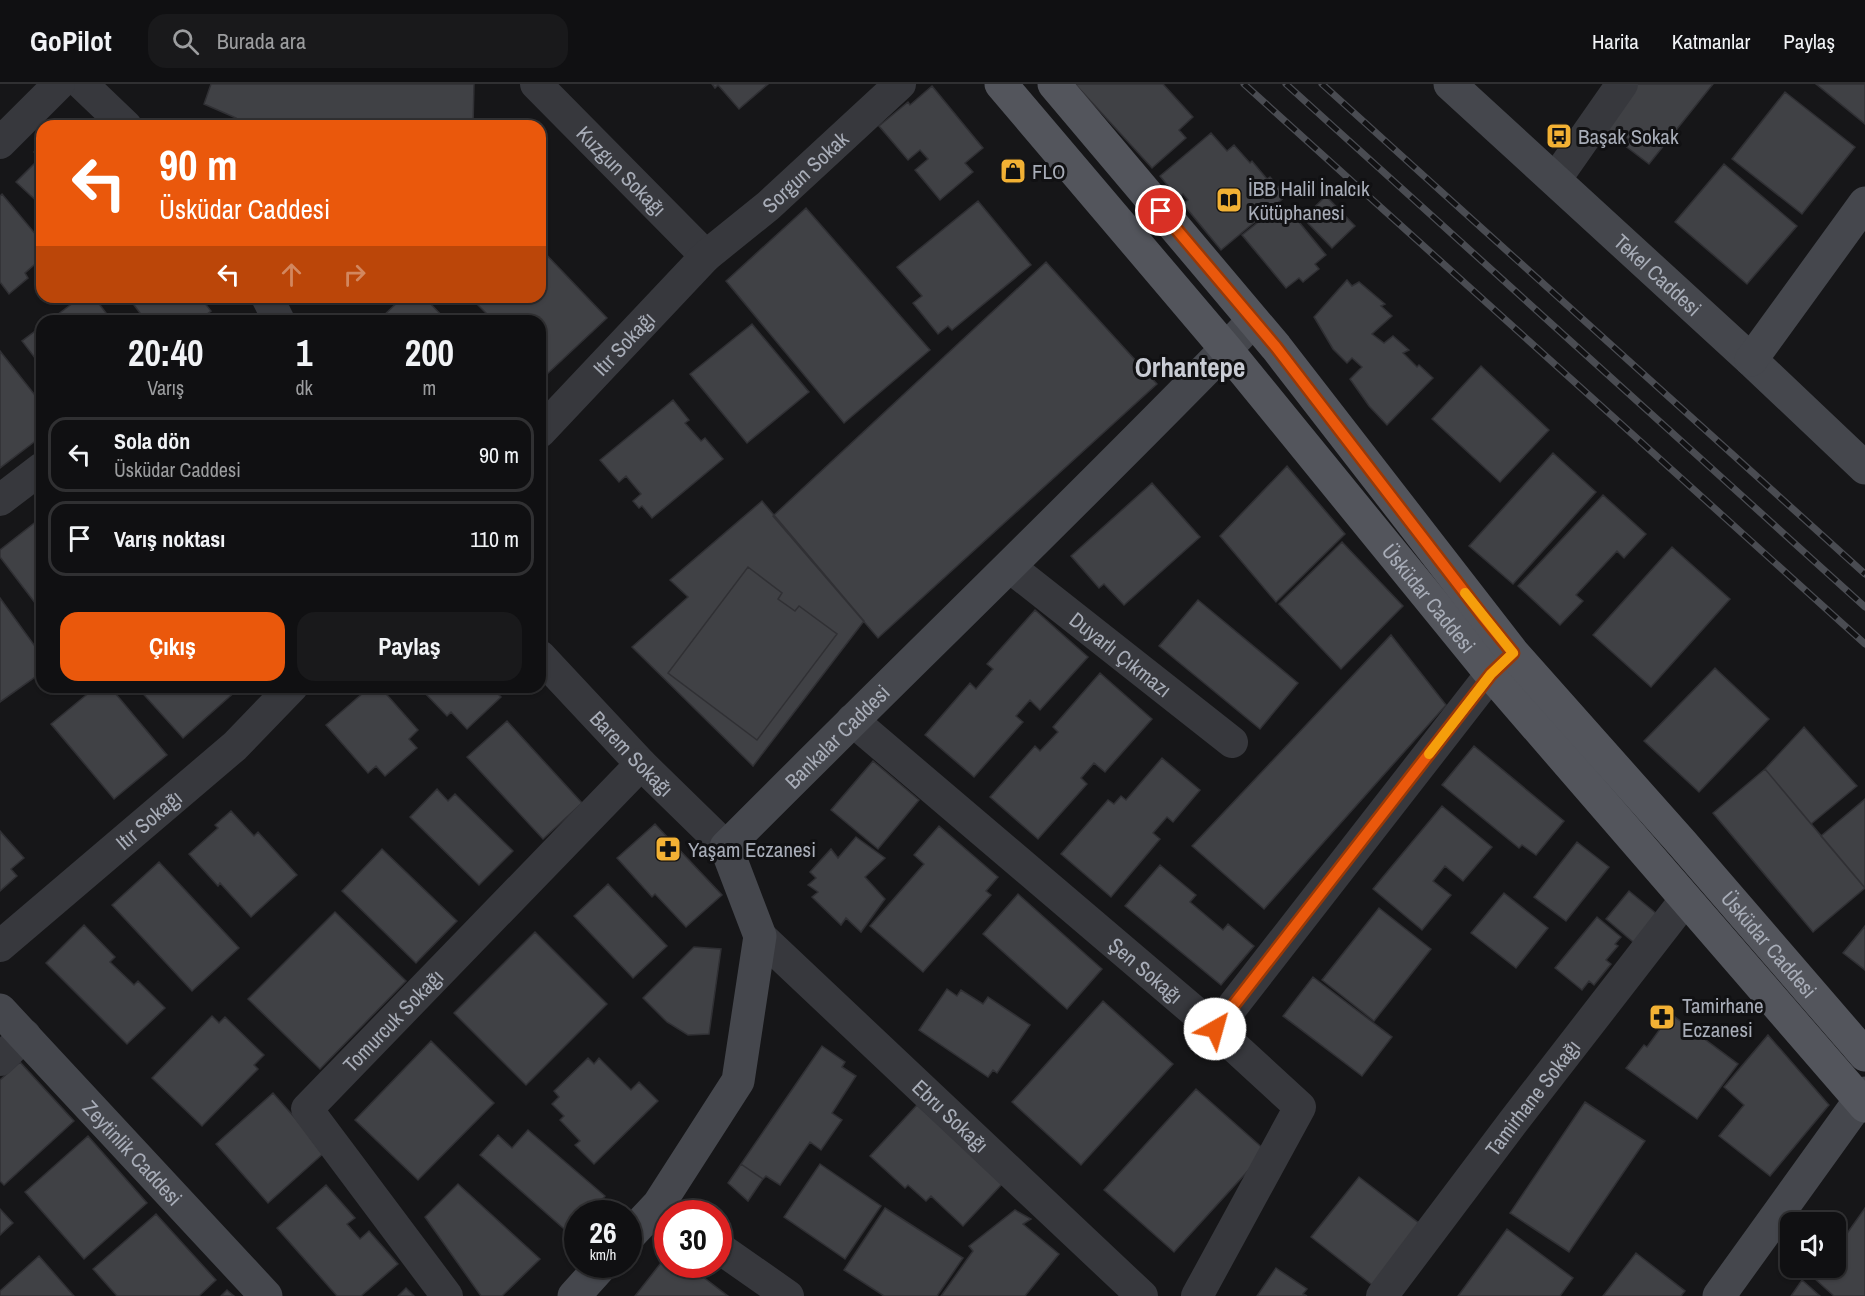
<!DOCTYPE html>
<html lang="tr">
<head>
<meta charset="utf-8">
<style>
	body { margin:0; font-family:"Archivo Narrow",sans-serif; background:#19191b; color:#f1f3f6; height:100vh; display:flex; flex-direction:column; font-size:22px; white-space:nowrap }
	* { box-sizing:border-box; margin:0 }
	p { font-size:20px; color:#9c9d9f }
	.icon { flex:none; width:33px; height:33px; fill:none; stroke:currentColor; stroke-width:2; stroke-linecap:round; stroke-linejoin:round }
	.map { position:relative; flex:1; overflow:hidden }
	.drawer { position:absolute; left:36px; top:231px; width:510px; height:378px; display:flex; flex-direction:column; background:#101012; border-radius:18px; box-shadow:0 2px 4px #0004,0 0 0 2px #303032 }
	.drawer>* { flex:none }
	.banner { position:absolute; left:36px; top:36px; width:510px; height:183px; border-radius:18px; box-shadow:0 2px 4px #0004,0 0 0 2px #303032; background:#ea580c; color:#fff; overflow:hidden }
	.controls { position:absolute; left:1780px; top:1128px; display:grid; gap:12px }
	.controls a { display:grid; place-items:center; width:66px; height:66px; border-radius:12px; background:#101012; box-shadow:0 2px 4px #0004,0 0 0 2px #303032; font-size:30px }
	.speed { position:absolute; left:564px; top:1116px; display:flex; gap:12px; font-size:30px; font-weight:700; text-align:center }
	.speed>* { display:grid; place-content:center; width:78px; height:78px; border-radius:50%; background:#101012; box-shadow:0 2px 4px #0004,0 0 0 2px #303032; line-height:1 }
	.speed small { font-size:15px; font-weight:400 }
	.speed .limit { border:9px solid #d22; background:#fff; color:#111 }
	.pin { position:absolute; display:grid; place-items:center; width:51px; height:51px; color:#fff; margin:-26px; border:3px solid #fff; border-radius:50%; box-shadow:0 2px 6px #0007 }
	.me { position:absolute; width:66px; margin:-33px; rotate:38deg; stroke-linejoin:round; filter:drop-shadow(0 0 4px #0008) }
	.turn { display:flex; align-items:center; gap:21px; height:126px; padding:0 24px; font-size:27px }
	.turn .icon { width:78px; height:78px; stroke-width:2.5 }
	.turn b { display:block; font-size:42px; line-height:51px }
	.lanes { display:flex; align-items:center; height:57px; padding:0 24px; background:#0003; justify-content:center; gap:30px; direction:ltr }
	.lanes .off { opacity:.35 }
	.eta { display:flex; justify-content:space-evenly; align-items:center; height:102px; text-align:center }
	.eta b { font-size:36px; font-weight:800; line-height:42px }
	.primary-button { display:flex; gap:12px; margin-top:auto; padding:12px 24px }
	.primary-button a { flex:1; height:69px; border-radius:18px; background:#ea580c; color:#fff; font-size:24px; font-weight:800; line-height:69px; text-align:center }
	.primary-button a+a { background:#19191b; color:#f1f3f6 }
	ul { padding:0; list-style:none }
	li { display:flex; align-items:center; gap:18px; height:75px; margin:0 12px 9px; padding:0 12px; border:3px solid #303032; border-radius:18px }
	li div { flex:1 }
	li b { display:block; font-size:22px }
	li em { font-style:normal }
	header { display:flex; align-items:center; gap:36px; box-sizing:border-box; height:84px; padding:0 30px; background:#101012; border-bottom:2px solid #303032 }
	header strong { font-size:28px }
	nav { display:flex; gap:33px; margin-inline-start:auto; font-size:21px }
	.search { width:420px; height:54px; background:#19191b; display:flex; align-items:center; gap:15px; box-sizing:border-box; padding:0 21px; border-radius:18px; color:#9c9d9f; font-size:22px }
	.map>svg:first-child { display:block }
</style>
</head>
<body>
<header>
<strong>GoPilot</strong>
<div class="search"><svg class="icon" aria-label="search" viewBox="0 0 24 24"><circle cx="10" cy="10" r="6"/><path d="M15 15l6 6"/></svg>Burada ara</div>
<nav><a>Harita</a><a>Katmanlar</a><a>Paylaş</a></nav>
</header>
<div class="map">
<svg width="1865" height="1212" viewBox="0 0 1865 1212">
	<rect width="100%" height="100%" fill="#161618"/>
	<path fill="#404145" stroke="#303034" stroke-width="1.5" d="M211,0H474L473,42H233L236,34L204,20Z
		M712,0H768L739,25L718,1L715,4Z
		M1075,0H1163L1193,33L1179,46L1186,54L1152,84Z
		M1630,0H1713L1649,80L1624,61L1629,56L1618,47L1613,52L1598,40Z
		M1816,0H1865V40Z
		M932,2L983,64L965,79L973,88L940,116L915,86L928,75L920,66L908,76L879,42L908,18L910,21Z
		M1785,8L1855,63L1802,130L1732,75Z
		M1211,49L1227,67L1234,61L1250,79L1252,77L1267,95L1270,93L1286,112L1221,166L1183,120L1188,116L1183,110L1178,114L1160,92Z
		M42,59V122L16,98L40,74L34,68Z
		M1724,80L1797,142L1747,200L1675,138Z
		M2,110L42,158V174L25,189L28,194L9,210L0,198V112Z
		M1326,112L1355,142L1332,164L1303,134Z
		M978,117L1031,181L952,246L948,242L938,250L913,219L922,212L897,183Z
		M1277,123L1289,138L1294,132L1326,171L1315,180L1319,185L1303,198L1299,194L1286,204L1242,151Z
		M806,124L930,266L844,339L726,197Z
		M540,164L607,234L546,291L540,285V237H494L470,213H540Z
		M1046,178L1157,300L878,554L773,432Z
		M1347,196L1352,202L1359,198L1385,220L1381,222L1392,232L1372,250L1384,259L1393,252L1409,266L1403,269L1417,283L1419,281L1433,294L1387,341L1369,322L1350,295L1362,283L1352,274L1347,279L1333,265L1314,233Z
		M81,213H94L112,237H49Z
		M128,213H200L211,227L198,237H146Z
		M403,213H424L447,237H378Z
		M752,240L809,308L747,359L690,290Z
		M42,242V283L22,257Z
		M0,267L42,320V352L0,384Z
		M1481,282L1549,346L1500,398L1432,335Z
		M673,316L689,336L685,339L701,357L705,354L723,375L652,434L642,422L639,424L633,417L641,410L626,392L619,398L600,376Z
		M1553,369L1596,408L1513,500L1469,462Z
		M1287,382L1345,450L1276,518L1220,452Z
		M1152,399L1200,453L1124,521L1104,500L1099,504L1071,472Z
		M1603,411L1646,450L1624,474L1617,467L1576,511L1583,517L1560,541L1518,502Z
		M762,417L864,537L753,682L632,563L688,513L670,496Z
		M42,433V528L0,473V466Z
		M1342,458L1403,522L1341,585L1279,520Z
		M1672,463L1730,515L1651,603L1593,551Z
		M748,483L782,509L778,515L795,527L799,522L837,550L757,656L668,589Z
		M0,514L42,572V588L0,618Z
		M1198,516L1298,599L1260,645L1159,562Z
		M1035,526L1088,573L1040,626L1030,616L1016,632L1023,638L974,693L925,651L970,599L976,605L993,585L987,580Z
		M1391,551L1446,621L1264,825L1192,762Z
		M1715,584L1769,635L1699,708L1644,657Z
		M1100,589L1152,635L1105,688L1094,679L1081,694L1087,700L1038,755L990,713L1035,662L1040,667L1058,648L1053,643Z
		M96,603H110L167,671L114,715L51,640Z
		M137,603H234L237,606L183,654Z
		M370,603H380L418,646L409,655L417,664L385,692L376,682L368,689L326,641Z
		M419,603H491L501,613L467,645L451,628L447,632Z
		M507,637L582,719L543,755L467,673Z
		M1804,643L1857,702L1811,740L1765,685Z
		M1474,662L1564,737L1536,771L1522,761L1519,764L1442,701Z
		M1162,674L1200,706L1173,738L1167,733L1153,749L1160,755L1111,813L1061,770L1108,716L1114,720L1121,712L1126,716Z
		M873,677L919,716L878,765L831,726Z
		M1765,685L1865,804L1813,848L1713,729Z
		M437,705L448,717L455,710L513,767L479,801L410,733Z
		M1865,715V804L1821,752Z
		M1442,722L1492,763L1463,797L1445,782L1433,797L1451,811L1422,846L1373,805Z
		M231,727L254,752L258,748L297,791L251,833L220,799L218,802L189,770L218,744L215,741Z
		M655,740L722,811L686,843L655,810L652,813L617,774Z
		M939,742L998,793L986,807L991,811L923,888L870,842L924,780L914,771Z
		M0,747L24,774L11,785L17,792L0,807Z
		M856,753L885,774L865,793L885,815L861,848L846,834L841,841L812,813L818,808L808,801L816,794L810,788L831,765L838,774Z
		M1577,758L1609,783L1566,837L1534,813Z
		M382,765L457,837L416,879L342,807Z
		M159,778L239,864L192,907L112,821Z
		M1160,781L1196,811L1190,818L1223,846L1228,840L1254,862L1221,901L1125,822Z
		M608,800L667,862L633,894L574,832Z
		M1629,807L1663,835L1639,863L1606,835Z
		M1504,809L1548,844L1516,884L1471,849Z
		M1018,810L1102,885L1067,925L983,850Z
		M1379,824L1431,865L1374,937L1322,896Z
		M335,828L406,897L320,985L248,915Z
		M1597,833L1621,853L1615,860L1618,862L1606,876L1611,880L1594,901L1589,897L1582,906L1555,884Z
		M84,841L115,873L110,878L134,901L138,897L165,924L127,960L46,879Z
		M1865,842V886L1843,869Z
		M535,848L607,920L526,1001L454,929Z
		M694,863L721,865L709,950L688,951L667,938L643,914Z
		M1313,893L1392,953L1362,992L1283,932Z
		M947,905L957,912L961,906L983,920L988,913L1030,941L997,989L993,986L988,993L919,946Z
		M1103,917L1173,980L1081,1081L1012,1018Z
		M1671,930L1738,980L1697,1035L1626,984L1644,961L1647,963Z
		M212,932L219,939L225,933L264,971L254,981L258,985L202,1042L152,994Z
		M1768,951L1829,1021L1770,1092L1719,1052L1744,1021L1724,1003Z
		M431,957L494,1019L418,1096L355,1036Z
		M822,962L845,978L842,983L856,992L832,1029L842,1036L821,1066L810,1058L780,1101L766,1092L763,1095L741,1080Z
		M588,974L594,980L599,974L631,1006L639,998L658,1017L594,1080L575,1061L580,1057L560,1036L564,1032L552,1020L559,1013L554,1007Z
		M20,978L74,1037L4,1101L0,1097V996Z
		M1196,1005L1266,1067L1174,1168L1104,1106Z
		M273,1009L325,1068L268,1119L216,1060Z
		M1585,1018L1645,1057L1569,1168L1510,1129Z
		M917,1021L1003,1099L963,1142L931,1112L926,1117L908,1101L905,1104L870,1072Z
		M528,1046L605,1112L590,1130H578V1144L571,1151L480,1071L498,1051L512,1064Z
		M88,1052L147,1119L84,1175L25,1108Z
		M741,1080L763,1095L748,1117L728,1099Z
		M820,1080L881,1122L845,1175L784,1133Z
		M1359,1093L1424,1143L1376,1204L1311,1153Z
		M458,1100L540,1175L502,1212H481L425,1133Z
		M326,1101L355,1134L347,1140L360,1155L369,1147L398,1180L361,1212H337L277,1144Z
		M885,1124L963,1174L937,1212H884L844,1186Z
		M1865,1124V1212H1834L1815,1195L1823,1184H1836V1165Z
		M0,1125L13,1139L0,1151Z
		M1015,1126L1031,1135L1023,1140L1059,1170L1025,1212H941L973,1167L969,1162Z
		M156,1130L216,1196L199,1212H117L93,1185Z
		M1507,1145L1573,1194L1560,1212H1458Z
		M1636,1169L1685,1207L1681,1212H1603Z
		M668,1170V1180H686L728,1212H635Z
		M39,1172L74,1212H0V1207Z
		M1276,1184L1307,1205L1303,1210L1307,1212H1257Z
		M1802,1196L1820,1212H1791Z
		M406,1204L414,1212H398Z
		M227,1206L234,1212H221Z"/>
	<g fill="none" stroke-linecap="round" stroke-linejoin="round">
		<g stroke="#37383d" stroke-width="32">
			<path d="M82,0L126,42"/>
			<path id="s1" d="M536,0L706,172"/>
			<path d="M0,59L59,0"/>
			<path d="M1555,96L1622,0"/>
			<path d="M267,213L279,237"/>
			<path id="s2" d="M540,348L706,172L768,122L900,0"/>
			<path d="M0,416L42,384"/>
			<path id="s3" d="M1010,483L1232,658"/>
			<path id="s4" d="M540,572L641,680L726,763"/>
			<path id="s5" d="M852,636L1215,945L1300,1023L1197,1212"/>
			<path id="s6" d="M760,852L1142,1212"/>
			<path id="s7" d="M0,862L235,662L292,603"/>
			<path d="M1215,945L1491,590L1510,572"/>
			<path d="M0,976L25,951"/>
			<path d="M718,1163L788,1212"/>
			<path id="s8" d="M447,1212L307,1025L641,680"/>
			<path id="s9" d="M1382,1212L1513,1038L1685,816"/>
		</g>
		<g stroke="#45474d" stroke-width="33">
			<path id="s10" d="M1450,0L1751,276L1865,384"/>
			<path d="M1751,276L1865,119"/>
			<path id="s11" d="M0,926L266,1212"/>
			<path id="s12" d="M628,1153L659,1120L738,997L760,852L726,763C901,587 1081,415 1253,237"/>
			<path d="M574,1212L603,1180"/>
			<path d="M1719,1212L1865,1009"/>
		</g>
		<g stroke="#53555c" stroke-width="33">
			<path id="s13" d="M1001,0L1226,265L1491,590L1865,1022"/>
			<path id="s14" d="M1054,0L1276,263L1513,569L1682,759L1865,971"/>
		</g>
		<g stroke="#4a4c52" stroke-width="7">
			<path id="rail" d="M1244,0L1865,560
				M1286,0L1865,523
				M1322,0L1865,490"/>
		</g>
		<use href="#rail" stroke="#111113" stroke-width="4.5" stroke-dasharray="14" stroke-linecap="butt"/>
	</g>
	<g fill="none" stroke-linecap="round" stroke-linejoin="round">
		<g stroke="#983908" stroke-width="15">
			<path id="route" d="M1161,127L1276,263L1482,531L1513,569L1491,590L1215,945"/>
		</g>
		<use href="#route" stroke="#ea580c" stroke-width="10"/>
		<path stroke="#f59e0b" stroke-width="10" d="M1429,670L1491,590L1513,569L1465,509"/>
	</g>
	<defs>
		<g id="bus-square" transform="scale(1.35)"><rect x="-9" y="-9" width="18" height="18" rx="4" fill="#f2b134" stroke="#111113"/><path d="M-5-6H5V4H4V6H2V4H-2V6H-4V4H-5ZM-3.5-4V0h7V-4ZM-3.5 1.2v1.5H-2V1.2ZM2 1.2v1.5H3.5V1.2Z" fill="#111"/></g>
		<g id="shop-square" transform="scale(1.35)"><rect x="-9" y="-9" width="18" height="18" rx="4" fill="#f2b134" stroke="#111113"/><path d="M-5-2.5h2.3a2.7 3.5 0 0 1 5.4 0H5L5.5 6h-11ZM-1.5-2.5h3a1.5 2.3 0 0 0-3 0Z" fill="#111"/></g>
		<g id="library-square" transform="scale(1.35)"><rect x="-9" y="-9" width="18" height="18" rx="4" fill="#f2b134" stroke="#111113"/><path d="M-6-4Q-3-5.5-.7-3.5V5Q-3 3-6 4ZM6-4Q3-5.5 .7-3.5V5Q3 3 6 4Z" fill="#111"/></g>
		<g id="pharmacy-square" transform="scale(1.35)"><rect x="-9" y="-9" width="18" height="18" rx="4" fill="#f2b134" stroke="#111113"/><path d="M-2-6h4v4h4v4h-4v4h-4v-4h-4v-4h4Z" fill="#111"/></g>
	</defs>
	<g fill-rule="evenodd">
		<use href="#bus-square" x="1559" y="52"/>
		<use href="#shop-square" x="1013" y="87"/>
		<use href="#library-square" x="1229" y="116"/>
		<use href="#pharmacy-square" x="668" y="765"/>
		<use href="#pharmacy-square" x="1662" y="933"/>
	</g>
	<g text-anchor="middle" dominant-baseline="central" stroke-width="6" stroke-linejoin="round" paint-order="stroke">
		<g font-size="21" fill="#a8adb8" stroke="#111113" text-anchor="start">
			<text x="1578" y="52">Başak Sokak</text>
			<text x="1032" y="87">FLO</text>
			<text x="1248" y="104">İBB Halil İnalcık<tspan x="1248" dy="24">Kütüphanesi</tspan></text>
			<text x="688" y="765">Yaşam Eczanesi</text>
			<text x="1682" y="921">Tamirhane<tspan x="1682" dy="24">Eczanesi</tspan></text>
		</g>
		<g font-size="21" fill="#a8adb8" stroke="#111113">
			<text stroke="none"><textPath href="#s1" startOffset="122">Kuzgun Sokağı</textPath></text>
			<text stroke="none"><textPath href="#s2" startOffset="372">Sorgun Sokak</textPath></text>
			<text stroke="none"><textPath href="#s10" startOffset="282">Tekel Caddesi</textPath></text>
			<text stroke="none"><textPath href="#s2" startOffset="122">Itır Sokağı</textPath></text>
			<text stroke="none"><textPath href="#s13" startOffset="669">Üsküdar Caddesi</textPath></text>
			<text stroke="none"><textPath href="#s3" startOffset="141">Duyarlı Çıkmazı</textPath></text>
			<text stroke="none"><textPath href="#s12" startOffset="590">Bankalar Caddesi</textPath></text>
			<text stroke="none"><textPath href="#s4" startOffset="134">Barem Sokağı</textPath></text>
			<text stroke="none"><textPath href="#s7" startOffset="195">Itır Sokağı</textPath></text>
			<text stroke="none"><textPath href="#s14" startOffset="1119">Üsküdar Caddesi</textPath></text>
			<text stroke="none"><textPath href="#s5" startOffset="386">Şen Sokağı</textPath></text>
			<text stroke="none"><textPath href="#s8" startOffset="357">Tomurcuk Sokağı</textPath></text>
			<text stroke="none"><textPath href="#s9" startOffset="249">Tamirhane Sokağı</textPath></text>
			<text stroke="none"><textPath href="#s6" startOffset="262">Ebru Sokağı</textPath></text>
			<text stroke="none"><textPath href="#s11" startOffset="195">Zeytinlik Caddesi</textPath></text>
		</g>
		<g font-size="27" font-weight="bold" fill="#c9ccd4" stroke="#111113">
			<text x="1190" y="283">Orhantepe</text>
		</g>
	</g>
</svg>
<div class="controls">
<a><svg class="icon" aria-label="sound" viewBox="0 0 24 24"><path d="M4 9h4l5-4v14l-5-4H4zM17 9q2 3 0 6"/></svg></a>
</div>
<div class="speed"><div>26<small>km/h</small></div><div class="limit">30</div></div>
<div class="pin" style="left:1161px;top:127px;background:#d93025"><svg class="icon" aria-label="arrive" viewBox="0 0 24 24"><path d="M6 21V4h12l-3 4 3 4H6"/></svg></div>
<svg class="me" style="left:1215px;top:945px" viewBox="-20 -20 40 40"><circle r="19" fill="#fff"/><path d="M0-13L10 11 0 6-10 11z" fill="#ea580c"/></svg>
<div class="banner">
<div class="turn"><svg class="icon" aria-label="left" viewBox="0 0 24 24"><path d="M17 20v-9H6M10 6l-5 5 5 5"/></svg><div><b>90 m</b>Üsküdar Caddesi</div></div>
<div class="lanes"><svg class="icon" aria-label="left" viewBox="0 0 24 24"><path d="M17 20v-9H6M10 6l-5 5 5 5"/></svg><svg class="icon off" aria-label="ahead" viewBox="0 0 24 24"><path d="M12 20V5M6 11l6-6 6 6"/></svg><svg class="icon off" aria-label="right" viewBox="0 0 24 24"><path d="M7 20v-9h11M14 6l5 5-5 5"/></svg></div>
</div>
<section class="drawer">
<div class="eta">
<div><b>20:40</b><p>Varış</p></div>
<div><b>1</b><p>dk</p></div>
<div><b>200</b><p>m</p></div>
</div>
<ul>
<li><svg class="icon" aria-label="left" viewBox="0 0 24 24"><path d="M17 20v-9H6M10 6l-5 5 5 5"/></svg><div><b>Sola dön</b><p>Üsküdar Caddesi</p></div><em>90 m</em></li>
<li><svg class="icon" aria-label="arrive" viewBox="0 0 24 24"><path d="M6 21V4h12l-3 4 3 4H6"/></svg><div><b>Varış noktası</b></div><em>110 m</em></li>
</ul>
<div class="primary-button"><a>Çıkış</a><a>Paylaş</a></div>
</section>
</div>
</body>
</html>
